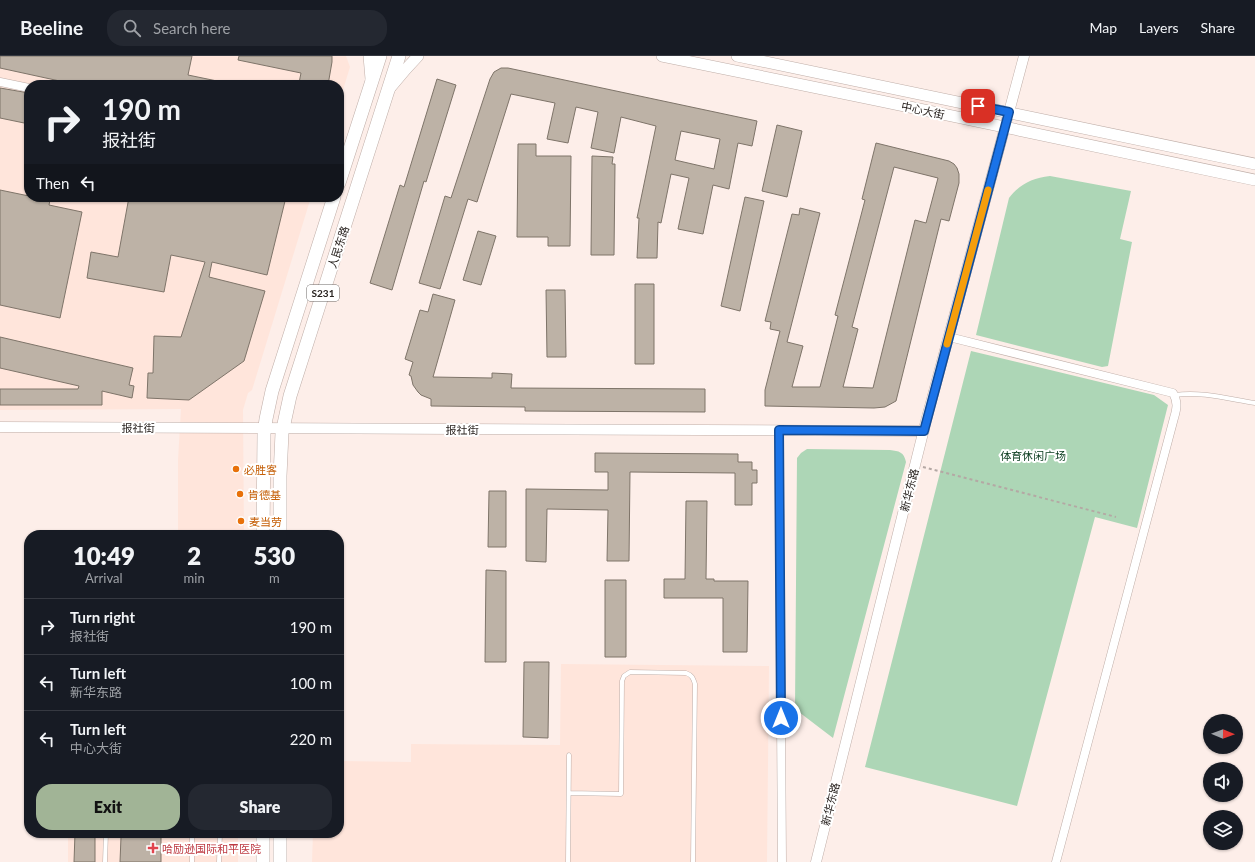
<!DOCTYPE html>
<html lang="en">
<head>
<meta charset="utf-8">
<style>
	body { margin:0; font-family:Lato,"Noto Sans SC",sans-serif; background:#242831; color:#f1f3f6; height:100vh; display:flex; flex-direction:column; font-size:15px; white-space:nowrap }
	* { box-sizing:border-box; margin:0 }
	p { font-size:13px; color:#9ea1a6 }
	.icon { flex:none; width:22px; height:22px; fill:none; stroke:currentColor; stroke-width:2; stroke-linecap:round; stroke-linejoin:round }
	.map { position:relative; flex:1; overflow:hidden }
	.drawer { position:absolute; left:24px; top:474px; width:320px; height:308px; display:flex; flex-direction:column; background:#171b24; border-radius:16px; box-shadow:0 1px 3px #0004 }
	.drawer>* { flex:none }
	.banner { position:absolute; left:24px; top:24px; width:320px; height:122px; border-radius:16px; box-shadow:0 1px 3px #0004; background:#171b24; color:#f1f3f6; overflow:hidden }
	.needle { width:26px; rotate:91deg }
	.fabs { position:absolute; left:1203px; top:658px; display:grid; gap:8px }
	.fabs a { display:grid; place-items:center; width:40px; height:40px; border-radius:50%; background:#171b24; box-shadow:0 1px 3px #0004; font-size:20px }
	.pin { position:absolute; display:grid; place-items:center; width:34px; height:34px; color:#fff; margin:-17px; border-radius:8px; box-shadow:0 2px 6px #0006 }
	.me { position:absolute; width:44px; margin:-22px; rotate:0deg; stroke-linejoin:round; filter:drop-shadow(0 0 3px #0008) }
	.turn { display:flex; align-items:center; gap:14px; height:84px; padding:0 12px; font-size:18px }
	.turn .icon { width:52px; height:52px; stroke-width:2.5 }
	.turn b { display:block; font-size:28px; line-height:34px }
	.then { display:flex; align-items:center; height:38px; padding:0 12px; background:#0003; gap:8px; font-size:15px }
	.eta { display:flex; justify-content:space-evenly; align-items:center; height:68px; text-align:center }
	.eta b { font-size:24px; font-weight:800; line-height:28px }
	.action { display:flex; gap:8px; margin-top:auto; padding:8px 12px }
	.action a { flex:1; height:46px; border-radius:16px; background:#a1b496; color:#111; font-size:16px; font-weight:800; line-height:46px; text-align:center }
	.action a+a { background:#242831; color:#f1f3f6 }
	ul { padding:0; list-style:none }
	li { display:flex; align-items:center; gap:12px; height:56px; padding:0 12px; border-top:1px solid #363941 }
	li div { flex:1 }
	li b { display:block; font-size:15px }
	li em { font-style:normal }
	header { display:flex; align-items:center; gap:24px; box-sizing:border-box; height:56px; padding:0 20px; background:#171b24; border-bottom:1px solid #363941 }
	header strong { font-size:19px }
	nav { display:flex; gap:22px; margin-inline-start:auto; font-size:14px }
	.search { width:280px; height:36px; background:#242831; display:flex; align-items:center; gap:10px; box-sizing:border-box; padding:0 14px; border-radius:16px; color:#9ea1a6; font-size:15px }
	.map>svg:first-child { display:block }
</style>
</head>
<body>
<header>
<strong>Beeline</strong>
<div class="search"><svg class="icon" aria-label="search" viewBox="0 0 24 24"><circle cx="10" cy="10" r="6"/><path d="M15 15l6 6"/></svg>Search here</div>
<nav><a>Map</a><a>Layers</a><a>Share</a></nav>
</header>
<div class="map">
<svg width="1255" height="806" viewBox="0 0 1255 806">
	<rect width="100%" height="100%" fill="#fdeee9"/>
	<path fill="#ffe5db" d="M0,0H346L350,11L339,47V29H29V141H311L252,334L248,337L243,354L244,479H178V404L181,353L0,354Z
		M561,608L769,610L767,806H312L313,777H339V705L411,706V688L560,689Z
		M68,777H238V806H68Z"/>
	<path fill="#add6b6" d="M1050,120L1131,135L1120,183L1132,186L1108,310L1102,311L976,279L1009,142C1020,128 1032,122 1050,120Z
		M971,295L1154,339L1168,349L1137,472L1095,461L1017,750L865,711Z
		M807,393L890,394C899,395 904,396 906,406L833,682L795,653L797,402L801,397Z"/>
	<path fill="#bdb2a6" stroke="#7e7469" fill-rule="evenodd" d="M0,0H192L188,19L217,25V29H78L0,12Z
		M239,0H332V6L328,29H308L299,27L301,17L238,4Z
		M501,12H508L757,65L752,90L738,87L729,133L713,129L703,178L678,173L689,122L671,118L661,167L658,166L657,202H637L639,162H637L656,70L621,61L614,97L591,92L598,56L576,51L568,87L547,83L555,47L511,38L477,146L468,143L440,233L419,227L445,140L451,142L490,23L494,16ZM681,75L720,83L714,113L675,104Z
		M437,23L456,29L426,126L424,125L392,234L370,227L400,129L404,131Z
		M0,32L29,37V68L0,62Z
		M777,69L802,75L787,141L762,135Z
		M876,87L949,105L954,108L957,112L959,118V127L949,165L941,163L896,345L885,351L874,352L765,350V334L780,275L770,273L771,266L765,265L792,158L799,159L800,152L820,157L787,286L803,290L792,331H820L838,260L835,259L865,144L862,143ZM894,111L938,122L926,167L915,164L873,332L843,331L858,273L852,271Z
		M518,88H536V100H571L570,190H548V181H517Z
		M592,100L613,101L612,108H615L614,199H591Z
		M0,134L29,140V141H36L50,144L49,149L82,156L60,262L0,249Z
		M129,141H286L267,219L212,206L209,221L265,235L244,305L189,344L147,342L148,317H153L154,280L181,281L205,206L171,199L164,236L87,222L91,196L118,201Z
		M745,141L764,145L740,255L721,250Z
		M478,175L496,180L481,229L463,224Z
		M635,228H654V308H635Z
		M546,234H565L566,301H547Z
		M433,238L455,244L433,321L492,322V317L512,318L511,332L705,333V356L525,355V351L431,350V343L421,339L418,336L413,329L411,320L409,319L413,306L405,303L420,254L428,256Z
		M0,281L133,312L129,329L134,330L132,342L102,335V349H0V333H78L79,330L0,312Z
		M595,397L738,398V406H752V414H757V427H752V449H735V417L630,416L629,505H607L608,454L547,453L546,506L526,505V433L608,434V416H595Z
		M489,435H506V491H488Z
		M686,445H707L706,523H714V525H748L747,596H723V542H664V523H685Z
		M486,514L506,515V606H485Z
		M605,524H626V601H605Z
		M524,606H549L548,682L523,681Z
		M75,777H95V806H74Z
		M121,781H161V806H120Z"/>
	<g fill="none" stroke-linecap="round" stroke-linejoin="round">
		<g stroke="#bfaea8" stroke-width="5">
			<path id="service" d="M1175,339C1201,335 1229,343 1255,347
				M569,737L621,738L622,625L624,620L630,616L686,617C692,619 693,622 695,628L693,806
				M105,806L106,777
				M192,806V777
				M219,806L220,777
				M568,806L569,699"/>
		</g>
		<g stroke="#bfaea8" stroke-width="9">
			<path id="minor" d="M0,26L29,32
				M949,281L1173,337C1178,346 1177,352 1174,362L1056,806
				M779,375L782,806"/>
		</g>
		<g stroke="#bfaea8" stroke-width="11">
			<path id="tertiary" d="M0,371L924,375
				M816,806L926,365L1024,0"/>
		</g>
		<g stroke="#bfaea8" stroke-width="12">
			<path id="secondary" d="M369,0L371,23
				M662,0L881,45L1255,124
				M737,0L1255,108
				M390,32L406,13L418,0"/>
		</g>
		<g stroke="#bfaea8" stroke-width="14">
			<path id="primary" d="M339,127L380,0
				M263,479L264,378L266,363L272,335L334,141
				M280,479V420L282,377L290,340L399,0
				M263,806V777
				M280,806V777"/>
		</g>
		<path stroke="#b4a8a4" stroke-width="2" stroke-dasharray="3 3" stroke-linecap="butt" d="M923,411L1116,461"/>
		<use href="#service" stroke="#fff" stroke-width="4"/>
		<use href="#minor" stroke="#fff" stroke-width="8"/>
		<use href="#tertiary" stroke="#fff" stroke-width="10"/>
		<use href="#secondary" stroke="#fff" stroke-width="11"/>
		<use href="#primary" stroke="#fff" stroke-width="13"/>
	</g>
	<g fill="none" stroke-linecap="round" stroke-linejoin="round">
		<g stroke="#114b97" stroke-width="10">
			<path id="route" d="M781,662L779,374L924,375L1009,56L978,50"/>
		</g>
		<use href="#route" stroke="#1a73e8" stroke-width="7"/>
		<path stroke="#f59e0b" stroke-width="7" d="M947,288L988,134"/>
	</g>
	<g fill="#e8710a" stroke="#fff" stroke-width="1.5">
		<circle cx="236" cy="413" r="4"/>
		<circle cx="240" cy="438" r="4"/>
		<circle cx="241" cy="465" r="4"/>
	</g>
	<path fill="#e0444e" stroke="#fff" stroke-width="1.5" d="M151 786h4v4h4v4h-4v4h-4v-4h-4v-4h4z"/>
	<g text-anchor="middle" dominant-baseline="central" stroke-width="4" stroke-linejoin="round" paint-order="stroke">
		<rect fill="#fff" stroke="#686462" stroke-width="1" x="307" y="229" width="32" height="16" rx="3"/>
		<g font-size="10" font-weight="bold" fill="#28221f">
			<text x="323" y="237">S231</text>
		</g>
		<g font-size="11" fill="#28221f" stroke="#fff">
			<text transform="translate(923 54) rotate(12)">中心大街</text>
			<text transform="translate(338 191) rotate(-72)">人民东路</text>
			<text x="138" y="371">报社街</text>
			<text x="462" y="373">报社街</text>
			<text transform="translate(909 434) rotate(-76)">新华东路</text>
			<text transform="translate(830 748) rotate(-76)">新华东路</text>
		</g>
		<g font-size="11" fill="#043719" stroke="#fff">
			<text x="1033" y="399">体育休闲广场</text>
		</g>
		<g font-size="11" fill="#c56008" stroke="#fff" text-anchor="start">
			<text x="244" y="413">必胜客</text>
			<text x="248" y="438">肯德基</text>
			<text x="249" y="465">麦当劳</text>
		</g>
		<g font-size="11" fill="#be3a42" stroke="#fff" text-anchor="start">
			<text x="162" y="792">哈励逊国际和平医院</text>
		</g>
	</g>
</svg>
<div class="fabs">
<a><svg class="needle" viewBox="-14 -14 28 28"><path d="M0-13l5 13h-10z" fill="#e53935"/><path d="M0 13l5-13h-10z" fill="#9ea1a6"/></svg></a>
<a><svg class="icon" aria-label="sound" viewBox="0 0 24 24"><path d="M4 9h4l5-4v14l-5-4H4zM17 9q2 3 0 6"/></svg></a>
<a><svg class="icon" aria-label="layers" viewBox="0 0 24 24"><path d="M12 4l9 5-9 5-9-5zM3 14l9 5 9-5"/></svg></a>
</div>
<div class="pin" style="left:978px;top:50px;background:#d93025"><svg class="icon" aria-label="arrive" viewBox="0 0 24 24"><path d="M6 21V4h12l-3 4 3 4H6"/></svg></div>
<svg class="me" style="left:781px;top:662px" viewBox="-20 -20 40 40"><circle r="17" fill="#1a73e8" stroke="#fff" stroke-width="3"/><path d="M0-11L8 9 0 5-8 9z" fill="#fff"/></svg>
<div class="banner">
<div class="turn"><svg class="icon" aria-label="right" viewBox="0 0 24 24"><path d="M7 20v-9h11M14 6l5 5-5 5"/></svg><div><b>190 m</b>报社街</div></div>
<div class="then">Then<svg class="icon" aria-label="left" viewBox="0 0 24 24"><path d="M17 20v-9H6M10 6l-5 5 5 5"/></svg></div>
</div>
<section class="drawer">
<div class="eta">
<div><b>10:49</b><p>Arrival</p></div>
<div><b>2</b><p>min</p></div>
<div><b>530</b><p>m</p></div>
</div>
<ul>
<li><svg class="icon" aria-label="right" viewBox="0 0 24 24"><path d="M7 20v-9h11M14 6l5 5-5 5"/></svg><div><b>Turn right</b><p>报社街</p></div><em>190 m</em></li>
<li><svg class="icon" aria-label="left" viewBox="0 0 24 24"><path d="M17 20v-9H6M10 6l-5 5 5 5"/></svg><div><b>Turn left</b><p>新华东路</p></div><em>100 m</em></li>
<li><svg class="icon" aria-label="left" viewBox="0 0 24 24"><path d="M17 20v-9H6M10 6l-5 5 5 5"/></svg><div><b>Turn left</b><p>中心大街</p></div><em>220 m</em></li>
</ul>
<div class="action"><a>Exit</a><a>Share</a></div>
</section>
</div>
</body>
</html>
